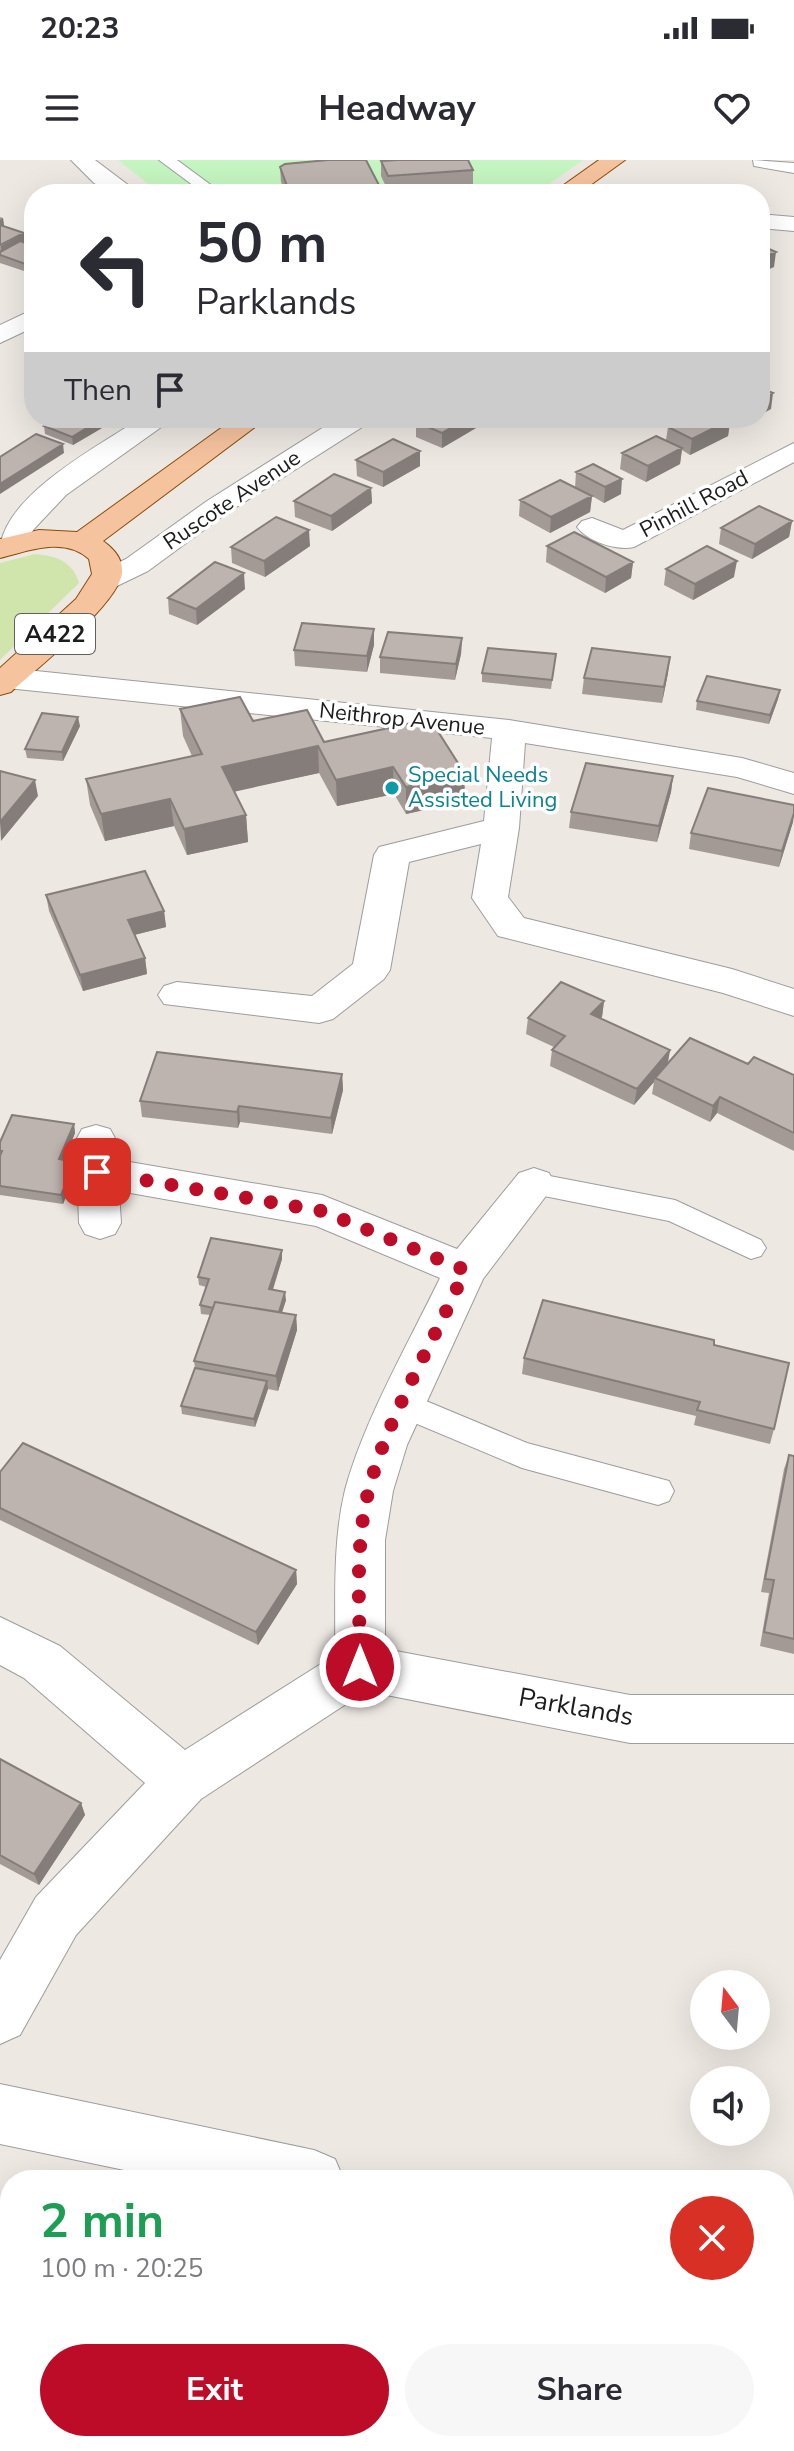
<!DOCTYPE html>
<html lang="en">
<head>
<meta charset="utf-8">
<style>
	body { margin:0; font-family:"Nunito Sans",sans-serif; background:#f7f7f7; color:#2b2b33; height:100vh; display:flex; flex-direction:column; font-size:30px; white-space:nowrap }
	* { box-sizing:border-box; margin:0 }
	p { font-size:26px; color:#7c7c81 }
	.icon { flex:none; width:44px; height:44px; fill:none; stroke:currentColor; stroke-width:2; stroke-linecap:round; stroke-linejoin:round }
	.map { position:relative; flex:1; overflow:hidden }
	.details { position:absolute; left:0px; top:2010px; width:794px; height:282px; display:flex; flex-direction:column; background:#fff; border-radius:32px 32px 0 0; box-shadow:0 8px 32px #0002 }
	.details>* { flex:none }
	.banner { position:absolute; left:24px; top:24px; width:746px; height:244px; border-radius:32px; box-shadow:0 8px 32px #0002; background:#fff; color:#2b2b33; overflow:hidden }
	.needle { width:52px; rotate:344deg }
	.fabs { position:absolute; left:690px; top:1810px; display:grid; gap:16px }
	.fabs a { display:grid; place-items:center; width:80px; height:80px; border-radius:50%; background:#fff; box-shadow:0 8px 32px #0002; font-size:40px }
	.pin { position:absolute; display:grid; place-items:center; width:68px; height:68px; color:#fff; margin:-34px; border-radius:16px; box-shadow:0 4px 12px #0006 }
	.me { position:absolute; width:88px; margin:-44px; rotate:0deg; stroke-linejoin:round; filter:drop-shadow(0 0 6px #0008) }
	.turn { display:flex; align-items:center; gap:28px; height:168px; padding:0 40px; font-size:36px }
	.turn .icon { width:104px; height:104px; stroke-width:2.5 }
	.turn b { display:block; font-size:56px; line-height:68px }
	.then { display:flex; align-items:center; height:76px; padding:0 40px; background:#0003; gap:16px; font-size:30px }
	.round { display:grid; place-items:center; flex:none; width:84px; height:84px; border-radius:42px; background:#f7f7f7 }
	.head { display:flex; align-items:center; justify-content:space-between; height:136px; padding:0 40px }
	h1 { font-size:48px; font-weight:700; line-height:60px; color:#1e9e55 }
	.cta { display:flex; gap:16px; margin-top:auto; padding:16px 40px }
	.cta a { flex:1; height:92px; border-radius:48px; background:#bc0c28; color:#fff; font-size:32px; font-weight:700; line-height:92px; text-align:center }
	.cta a+a { background:#f7f7f7; color:#2b2b33 }
	.status { display:flex; justify-content:space-between; align-items:center; height:56px; padding:0 40px; background:#fff; direction:ltr }
	.status svg { height:22px; fill:currentColor }
	header { display:flex; justify-content:space-between; align-items:center; height:104px; padding:0 40px; background:#fff; font-size:36px; font-weight:700 }
	.map>svg:first-child { display:block }
</style>
</head>
<body>
<div class="status"><b>20:23</b><svg viewBox="0 0 49 12"><path d="M0 12V9h3v3zM5 12V6h3v6zM10 12V3h3v9zM15 12V0h3v12zM26 1h20v11H26zM47 4h2v5h-2z"/></svg></div>
<header><svg class="icon" aria-label="menu" viewBox="0 0 24 24"><path d="M4 6h16M4 12h16M4 18h16"/></svg>Headway<svg class="icon" aria-label="heart" viewBox="0 0 24 24"><path d="M12 20l-8-8c-3-5 5-10 8-4 3-6 11-1 8 4z"/></svg></header>
<div class="map">
<svg width="794" height="2291" viewBox="0 0 794 2291">
	<rect width="100%" height="100%" fill="#ede8e2"/>
	<path fill="#d0e5ab" d="M35,394C57,396 72,401 79,423L0,500V403Z"/>
	<path fill="#c5f5c1" d="M118,0H583L535,34H161Z"/>
	<g fill="none" stroke-linecap="round" stroke-linejoin="round">
		<g stroke="#9d9d9d" stroke-width="2">
			<path id="service" d="M159,0H177L215,28L210,34H194L198,29Z
				M753,0L794,3V13L754,6Z
				M534,1013L675,1040L761,1080L766,1088L761,1096L751,1099L669,1061L524,1032L520,1024L524,1016Z
				M402,1231L527,1283L669,1321L674,1331L669,1341L658,1345L522,1308L391,1253L386,1244L391,1235Z
				M351,2282H395L392,2291H348Z"/>
		</g>
		<g stroke="#9d9d9d" stroke-width="2">
			<path id="minor" d="M760,54L794,57V71L760,68Z
				M34,149V167L0,183V165Z
				M141,258H174L66,335L34,369L19,391L9,394L0,392C0,337 100,285 141,258Z
				M338,258H371L367,264L227,353L148,411L117,426L106,429L95,426L91,420L95,414L126,399L207,341Z
				M794,283V302L634,387C618,391 588,382 577,367L582,361L592,358L623,370Z
				M7,508L509,560L742,598L794,613V634L737,617L525,583L519,668L508,737L524,758L732,809L794,829V856L723,833L498,776L472,738L481,684L409,702L390,810L384,819L333,859L319,863L164,844L158,835L164,826L177,822L312,836L353,804L374,695L379,687L484,661L492,578L7,528L0,526V510Z
				M96,965L110,969L116,980L118,1000L322,1035L457,1089L519,1013L534,1008L549,1013L555,1024L483,1119L407,1285L393,1331L385,1380V1489L630,1535H794V1583H630L366,1531L201,1639L76,1775L20,1875L0,1884V1800L36,1737L145,1623L24,1518L0,1505V1457L60,1486L185,1590L335,1495C336,1441 332,1384 345,1330C364,1260 408,1184 440,1118L316,1066L119,1031L121,1063L115,1074L100,1079L85,1074L79,1063L76,980L82,969Z
				M0,1924L314,1990L335,1999L344,2020H172L0,1984Z
				M681,2282H753L757,2291H685Z"/>
		</g>
		<g stroke="#9d9d9d" stroke-width="2">
			<path id="tertiary" d="M71,0H95L140,34H112L94,23Z"/>
		</g>
		<g stroke="#8b4c09" stroke-width="2">
			<path id="primary" d="M599,0H625L578,34H551Z
				M235,258H267L103,381C113,388 123,399 122,412C121,442 35,510 11,532L0,535V508L76,439L92,414L89,399C64,376 28,391 0,398V379L39,370L77,372Z"/>
		</g>
		<use href="#service" fill="#fff" fill-rule="evenodd"/>
		<use href="#minor" fill="#fff" fill-rule="evenodd"/>
		<use href="#tertiary" fill="#fff" fill-rule="evenodd"/>
		<use href="#primary" fill="#f6c39f" fill-rule="evenodd"/>
	</g>
	<path fill="#a39a96" d="M381,1L473,10V24L388,31L381,16Z
		M280,7L382,31V34H286L281,22Z
		M0,57L3,58L4,66H3L24,73L26,81L24,82L34,86V110L30,113L0,103Z
		M57,258H119L73,285L45,274L44,266Z
		M686,258H754L737,267L730,264L728,276L690,295L682,290L680,304L646,322L620,309L622,293L666,280L668,267Z
		M416,262L476,268L442,288L416,277Z
		M420,291V306L383,327L357,316L356,300Z
		M576,312L621,334L604,343L592,336L590,352L550,373L519,356L520,340L575,328Z
		M371,328L372,343L332,371L295,357L294,341Z
		M792,361L789,377L752,399L719,384L721,368Z
		M310,386L265,417L232,403L231,387Z
		M547,386L633,402L631,418L605,433L546,402Z
		M666,409L734,417L693,440L664,425Z
		M245,429L197,465L169,454L168,438Z
		M374,469V485L367,512L295,506L294,490Z
		M462,478L461,494L455,520L380,513V497Z
		M556,494L551,529L482,522V513Z
		M668,513L662,543L582,534L584,518Z
		M780,530L778,539L769,564L696,550L697,541Z
		M180,549L253,561L324,582L465,614L464,641L406,654L394,634L337,646L319,613L234,631L246,655L248,682L187,695L174,666L105,681L90,645L86,619L192,596L183,576Z
		M80,566L63,601L27,598L25,589Z
		M673,616L671,632L657,682L569,668L571,652Z
		M794,645L793,662L779,707L689,689L691,673Z
		M46,735L164,751L166,767L134,775L145,798L147,814L83,831L49,751Z
		M604,841L602,857L600,858L670,890L668,903L748,904L794,915V991L717,953L710,962L652,934L654,922L634,945L550,906L552,890L554,887L526,874L528,858Z
		M342,914L343,930L332,974L240,962L238,968L142,957L140,941Z
		M74,964L75,973L64,1000L77,1011L63,1044L0,1035V982Z
		M282,1099L273,1130L286,1140L282,1153L296,1155L297,1170L278,1231L268,1229L255,1267L182,1254L181,1246L195,1208L194,1201L210,1155L201,1154L200,1145L206,1127L199,1125L198,1117Z
		M714,1185L774,1269L770,1284L694,1265L696,1256L522,1214L524,1198Z
		M789,1295L794,1296V1494L760,1486L769,1433L761,1432L784,1309Z
		M0,1312L296,1410L297,1424L258,1485L0,1360Z
		M0,1599L81,1643L85,1655L39,1725L0,1704Z
		M454,2282H543L567,2291H479Z"/>
	<path fill="#847d7a" d="M3,58L4,66L0,68V60Z
		M24,73L26,81L2,94L1,86Z
		M776,92L774,107L760,113V99Z
		M34,102V110L30,113L28,105Z
		M773,233L771,249L760,255V241Z
		M103,258H119L73,285L72,277Z
		M467,258H476V268L442,288V273Z
		M739,258H754L737,267Z
		M730,260L728,276L690,295L692,279Z
		M63,284L64,293L0,334V324Z
		M682,288L680,304L646,322L648,306Z
		M420,291V306L383,327V312Z
		M622,319L621,334L604,343L605,327Z
		M371,328L372,343L332,371L331,356Z
		M592,336L590,352L550,373L551,357Z
		M792,361L789,377L752,399L755,384Z
		M309,370L310,386L265,417L264,401Z
		M737,401L734,417L693,440L695,424Z
		M633,402L631,418L605,433L606,417Z
		M244,413L245,429L197,465L196,449Z
		M374,469V485L367,512V496Z
		M462,478L461,494L455,520L456,504Z
		M670,497L668,513L662,543L664,527Z
		M780,530L778,539L769,564L770,555Z
		M78,557L80,566L63,601L62,592Z
		M318,586L319,613L224,634L222,607Z
		M393,607L394,634L337,646L336,620Z
		M465,614L464,641L406,654V627Z
		M673,616L671,632L657,682L659,666Z
		M35,620L38,636L1,681L0,662Z
		M170,639L174,666L105,681L101,654Z
		M794,653L793,662L779,707L782,691Z
		M246,655L248,682L187,695L184,669Z
		M164,751L166,767L130,776L128,760Z
		M145,798L147,814L83,831L80,815Z
		M604,841L602,857L589,870L591,854Z
		M670,890L667,906L655,918L654,922L634,945L637,929Z
		M342,914L343,930L332,974L331,958Z
		M720,937L717,953L710,962L713,946Z
		M239,946L240,962L238,968L237,952Z
		M74,964L75,973L61,1008L59,999Z
		M75,1002L77,1011L63,1044L61,1035Z
		M282,1090V1099L270,1138L269,1129Z
		M285,1132L286,1140L277,1167L276,1158Z
		M296,1155L297,1170L278,1231L276,1216Z
		M267,1221L268,1229L255,1267L254,1259Z
		M296,1410L297,1424L258,1485L256,1472Z
		M81,1643L85,1655L39,1725L34,1714Z"/>
	<path fill="#bdb3af" stroke="#847d7a" stroke-width="2" d="M328,0H366L382,31L374,34H290L280,7L285,4Z
		M398,0H468L473,10L388,16L381,1Z
		M0,65L24,73L0,85Z
		M20,81L34,86V102L28,105L0,95V92Z
		M760,85L776,92L760,99Z
		M760,228L773,233L760,241Z
		M57,258H103L72,277L44,266Z
		M423,258H467L442,273L416,262Z
		M686,258H725L730,260L692,279L668,267Z
		M36,274L63,284L0,324V297Z
		M656,276L682,288L648,306L622,293Z
		M393,279L420,291L383,312L356,300Z
		M593,304L622,319L605,327L576,312Z
		M334,314L371,328L331,356L294,341Z
		M560,320L592,336L551,357L520,340Z
		M759,346L792,361L755,384L721,368Z
		M276,357L309,370L264,401L231,387Z
		M574,372L633,402L606,417L547,386Z
		M707,386L737,401L695,424L666,409Z
		M215,402L244,413L196,449L168,438Z
		M302,463L374,469L367,496L294,490Z
		M388,472L462,478L456,504L380,497Z
		M488,488L556,494L552,520L482,513Z
		M592,488L670,497L664,527L584,518Z
		M707,516L780,530L770,555L697,541Z
		M240,537L253,561L307,550L324,582L430,559L465,614L406,627L393,607L336,620L318,586L222,607L246,655L184,669L170,639L101,654L86,619L202,594L180,549Z
		M42,553L78,557L62,592L25,589Z
		M586,603L673,616L659,666L571,652Z
		M0,611L35,620L0,662Z
		M708,628L794,645V653L782,691L691,673Z
		M145,711L164,751L128,760L145,798L80,815L46,735Z
		M561,822L604,841L591,854L670,890L637,929L552,890L565,876L528,858Z
		M690,878L748,904L754,897L794,915V973L720,937L713,946L655,918Z
		M157,892L342,914L331,958L239,946L237,952L140,941Z
		M12,955L74,964L59,999L75,1002L61,1035L0,1026V996L2,991H0V982Z
		M211,1078L282,1090L269,1129L285,1132L279,1152L215,1142L213,1148L200,1145L209,1119L198,1117Z
		M543,1140L714,1180V1185L789,1203L774,1269L697,1250L700,1242L524,1198Z
		M215,1142L296,1155L276,1216L194,1201Z
		M195,1208L267,1221L254,1259L181,1246Z
		M23,1283L296,1410L256,1472L0,1348V1312Z
		M789,1295L794,1296V1479L764,1472L774,1420L765,1419Z
		M0,1599L81,1643L34,1714L0,1695Z
		M9,2056L10,2057V2148L0,2144V2078Z
		M266,2282H329L326,2291H263Z
		M468,2282H543L567,2291H493Z"/>
	<g fill="none" stroke-linecap="round" stroke-linejoin="round">
		<path stroke="#bc0c28" stroke-width="14" stroke-dasharray="0 25.2" d="M97,1012L322,1051L465,1110C434,1183 389,1252 369,1329C354,1386 360,1449 360,1507"/>
	</g>
	<circle fill="#0f9aa8" stroke="#fff" stroke-width="3" cx="392" cy="628" r="8"/>
	<g text-anchor="middle" dominant-baseline="central" stroke-width="7" stroke-linejoin="round" paint-order="stroke">
		<g font-size="22" fill="#1c1c1c" stroke="#fff">
			<text transform="translate(232 340) rotate(-34)">Ruscote Avenue</text>
			<text transform="translate(694 344) rotate(-28)">Pinhill Road</text>
			<text transform="translate(402 559) rotate(6)">Neithrop Avenue</text>
		</g>
		<g font-size="22" fill="#0d838f" stroke="#fff" text-anchor="start">
			<text x="408" y="615">Special Needs<tspan x="408" dy="25">Assisted Living</tspan></text>
		</g>
		<rect fill="#fff" stroke="#606060" stroke-width="2" x="15" y="454" width="80" height="40" rx="6"/>
		<g font-size="24" font-weight="bold" fill="#1c1c1c">
			<text x="55" y="474">A422</text>
		</g>
		<g font-size="26" fill="#1c1c1c" stroke="#fff">
			<text transform="translate(576 1547) rotate(10)">Parklands</text>
		</g>
	</g>
</svg>
<div class="fabs">
<a><svg class="needle" viewBox="-14 -14 28 28"><path d="M0-13l5 13h-10z" fill="#e53935"/><path d="M0 13l5-13h-10z" fill="#7c7c81"/></svg></a>
<a><svg class="icon" aria-label="sound" viewBox="0 0 24 24"><path d="M4 9h4l5-4v14l-5-4H4zM17 9q2 3 0 6"/></svg></a>
</div>
<div class="pin" style="left:97px;top:1012px;background:#d93025"><svg class="icon" aria-label="arrive" viewBox="0 0 24 24"><path d="M6 21V4h12l-3 4 3 4H6"/></svg></div>
<svg class="me" style="left:360px;top:1507px" viewBox="-20 -20 40 40"><circle r="17" fill="#bc0c28" stroke="#fff" stroke-width="3"/><path d="M0-11L8 9 0 5-8 9z" fill="#fff"/></svg>
<div class="banner">
<div class="turn"><svg class="icon" aria-label="left" viewBox="0 0 24 24"><path d="M17 20v-9H6M10 6l-5 5 5 5"/></svg><div><b>50 m</b>Parklands</div></div>
<div class="then">Then<svg class="icon" aria-label="arrive" viewBox="0 0 24 24"><path d="M6 21V4h12l-3 4 3 4H6"/></svg></div>
</div>
<section class="details">
<div class="head"><div><h1>2 min</h1><p>100 m · 20:25</p></div><a class="round" style="background:#d93025;color:#fff"><svg class="icon" aria-label="close" viewBox="0 0 24 24"><path d="M6 6l12 12M18 6L6 18"/></svg></a></div>
<div class="cta"><a>Exit</a><a>Share</a></div>
</section>
</div>
</body>
</html>
